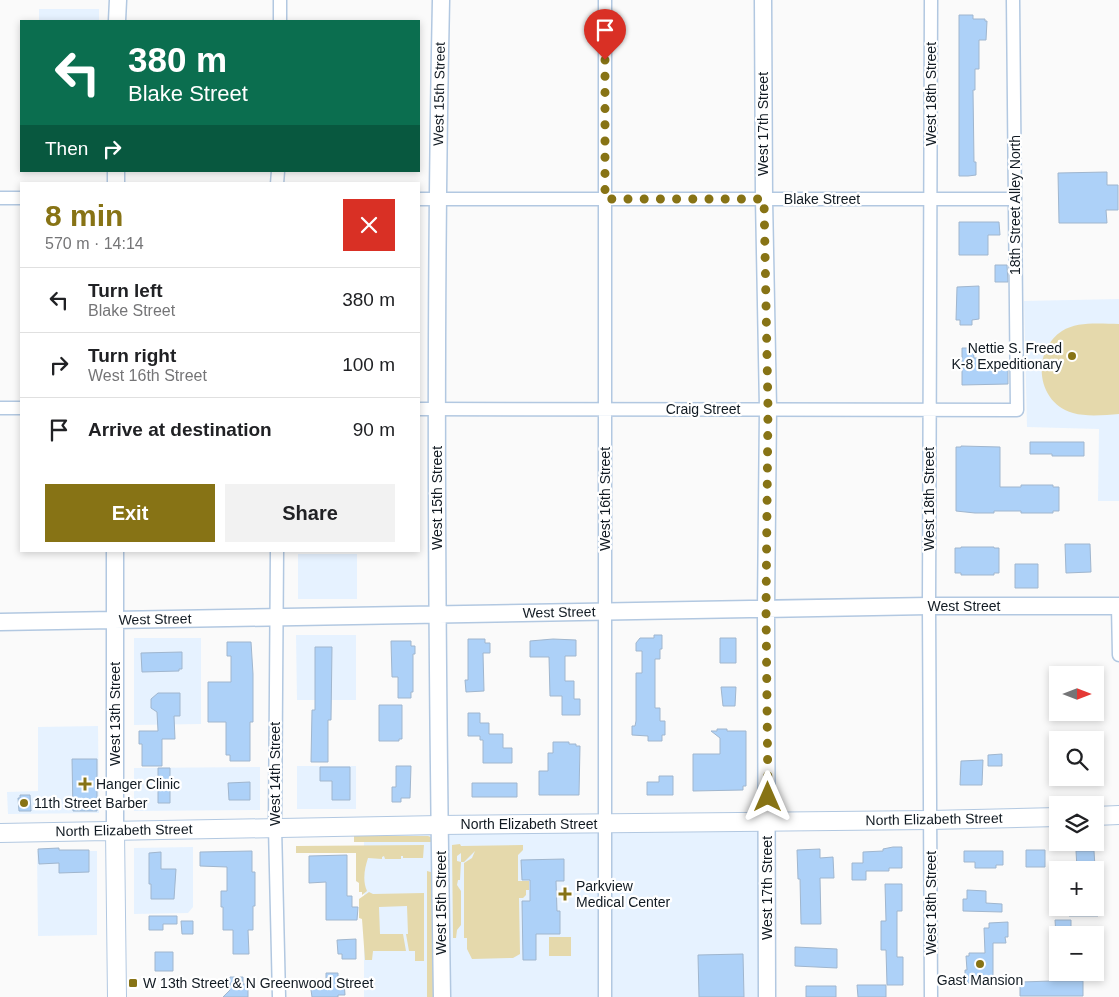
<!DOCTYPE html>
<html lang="en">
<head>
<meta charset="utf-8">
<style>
	body { margin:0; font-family:Arial,sans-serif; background:#f2f2f2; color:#202124; height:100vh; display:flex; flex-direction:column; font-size:19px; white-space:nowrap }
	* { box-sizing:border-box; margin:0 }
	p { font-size:16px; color:#757577 }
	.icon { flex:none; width:28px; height:28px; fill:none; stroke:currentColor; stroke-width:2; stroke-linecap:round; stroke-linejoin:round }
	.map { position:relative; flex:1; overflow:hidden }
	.side { position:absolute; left:20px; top:182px; width:400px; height:370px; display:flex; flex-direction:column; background:#fff; border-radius:0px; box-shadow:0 2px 8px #0003 }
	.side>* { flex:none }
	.banner { position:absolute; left:20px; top:20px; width:400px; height:152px; border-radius:0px; box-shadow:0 2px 8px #0003; background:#0b6e4f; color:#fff; overflow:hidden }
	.needle { width:32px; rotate:90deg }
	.tools { position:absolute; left:1049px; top:666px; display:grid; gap:10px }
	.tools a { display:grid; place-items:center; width:55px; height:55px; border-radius:0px; background:#fff; box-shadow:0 2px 8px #0003; font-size:25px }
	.pin { position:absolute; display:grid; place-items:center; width:42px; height:42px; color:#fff; margin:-51px -21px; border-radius:50% 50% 50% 0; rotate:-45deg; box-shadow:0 0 5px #0007 }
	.pin .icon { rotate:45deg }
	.me { position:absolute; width:55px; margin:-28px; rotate:0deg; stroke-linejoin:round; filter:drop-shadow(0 0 4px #0008) }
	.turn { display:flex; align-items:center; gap:18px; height:105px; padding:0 25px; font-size:22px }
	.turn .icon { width:65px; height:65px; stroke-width:2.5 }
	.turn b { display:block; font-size:35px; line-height:42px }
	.then { display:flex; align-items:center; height:48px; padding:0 25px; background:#0003; gap:10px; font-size:19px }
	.round { display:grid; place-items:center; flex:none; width:52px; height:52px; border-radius:0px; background:#f2f2f2 }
	.head { display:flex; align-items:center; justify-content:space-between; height:85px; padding:0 25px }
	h1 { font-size:30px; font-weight:600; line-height:38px; color:#877315 }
	.cta { display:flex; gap:10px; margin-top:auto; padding:10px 25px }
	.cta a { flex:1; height:58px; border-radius:0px; background:#877315; color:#fff; font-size:20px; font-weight:600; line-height:58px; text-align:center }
	.cta a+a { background:#f2f2f2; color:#202124 }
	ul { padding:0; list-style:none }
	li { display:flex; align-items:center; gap:15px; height:65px; padding:0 25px; border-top:1px solid #e0e0e0 }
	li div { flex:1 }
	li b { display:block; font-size:19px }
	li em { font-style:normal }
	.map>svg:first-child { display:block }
</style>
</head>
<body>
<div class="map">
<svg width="1119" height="997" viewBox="0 0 1119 997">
	<rect width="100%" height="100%" fill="#fafafa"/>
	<path fill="#e6f2ff" d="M39,9H99V21H39Z
		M1119,299V501H1098L1099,429L1027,427L1024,301Z
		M298,554H357V599H298Z
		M296,635H356V700H297Z
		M134,638H201V724L134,725Z
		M98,726L99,813L8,814L7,792L38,791V727Z
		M297,766H356V809H297Z
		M260,767V810L134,811V768Z
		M768,821L767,997H364V826Z
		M193,847V907L188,913L134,914V848Z
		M37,851H97V935L38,936Z"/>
	<path fill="#e5d9ac" d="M1119,324V414C1105,415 1087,417 1073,413C1036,403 1031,351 1062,331C1078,321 1101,324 1119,324Z
		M354,836H428L433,838L432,842H354Z
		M460,844L461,846L523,845V850L518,855V881H529V890H526V895L523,898H519L520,954L513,958L472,959L467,949V938H464V863L472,858L475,851L464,862H461V853L457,856V861L461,862L460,880H458L457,885L461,891V925L457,930L456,938H453L452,845Z
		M424,845L423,858H403V856H401V859H385L384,856L382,857V859L368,858C365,867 362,880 367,891L362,895V892H359V883L356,881V853H296V846Z
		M427,871L434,873L435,997H427Z
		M369,892L373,894L424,893V961H415V951H409L406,934H408L407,906L379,907L380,934H403L406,951H373L372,960H365L362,919L359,918V899Z
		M549,937H571V956H549Z"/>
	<path fill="#add1f8" stroke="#a0b6ce" d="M959,15H973V19H985V21H987L986,40H979V69H975V90H973L974,162H976V175L968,176H959Z
		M1107,172V185H1118V210H1106L1107,223H1059L1058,173Z
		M959,222H999L1000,235H988V255H959Z
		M995,265H1007L1008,282H995Z
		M979,286V319L972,320V325H960V320H956L957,287Z
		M962,348H973L974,358H982V370L1008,368V384L962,385Z
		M1030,442H1084V456H1052V454H1030Z
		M961,446L1000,447V487H1021V485H1053V487H1059V511H1053V513H1021V511H994V513H975L956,511V447H961Z
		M1065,544H1090L1091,572L1066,573Z
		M961,547H994V548H999V573H994V575H961V573H955V548H961Z
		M1015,564H1038V588H1015Z
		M654,635H662V649H660V659H655V708H660V721H665V735H662V741H648V736L632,735V726H635L636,721V673H642V651H636V643L640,638H654Z
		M720,638H736V663H720Z
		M468,639H485V643H490V653H483L484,691L466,692L465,680H468Z
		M553,639L576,640V656H565V681H574V699H580V715H562V696H550L549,657H530V641Z
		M391,641H411V646H415V654H413V692H411V698H398V677H392Z
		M227,642H251L253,674V722H250V761H230V755H226V722H208V682H231V656H227Z
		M315,647H332L331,720H328V762H311L312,710H315Z
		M182,652V669H179V671L142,672L141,653Z
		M721,687H736L735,706H723Z
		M158,693H180V716H174L175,739H162V766H142V744H139V731H158L157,712L151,708V699Z
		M379,705H402V739H399V741H379Z
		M468,713H480V723H489V734H503V748H512V763H483V740H480V736H468Z
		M717,729H727V731H746V786H743V790L693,791V754H720V738L711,731H717Z
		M553,742H569V744H576V746H580L579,795H539V771H548V753H553Z
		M1002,754V766H988V755Z
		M72,759H97V811H73Z
		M983,760L982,785H960L961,761Z
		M396,766H411L410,798H401V802H392V787H396Z
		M320,767H350V800H332V781H320Z
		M158,768H170V803H158Z
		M659,776H673V795H647V782H659Z
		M250,782V800H229L228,783Z
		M472,783H517V797H472Z
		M20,795H30L31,811H19L18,798H20Z
		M893,847H902V868H889V871H866V880H852V863H863V852L883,851V849Z
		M59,848V850H89V872L59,873V863L39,864L38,849Z
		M820,849V858L833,857L834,878H820L821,924H801L800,879H798L797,850Z
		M1026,850H1045V867H1026Z
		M252,851V872H255V906H253V930H248L249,954H233V930H223V907H221V891H227V867L200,866V852Z
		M964,851H1003V865H996V868H975V862H964Z
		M1076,851H1094L1095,867L1077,868Z
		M161,852V869H176L174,899H151V884H149V853Z
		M347,855V896H352V907H358L357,920H326V882L309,883V856Z
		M564,859V881H556L557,911H560V934H536V960H523L522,901H530V880H522L521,860Z
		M885,884H902V911H897V957H903V985H887L886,950H881V921H886Z
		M967,890L986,891V903L1002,904V912L963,911V899H967Z
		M1069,908H1098V916H1069Z
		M149,916H177V924H163V930H149Z
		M1055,920H1071V935H1056Z
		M181,921H193V934H182Z
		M1008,922V937H1005L1006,943H993V980H983V984L968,983L965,978V970H967L966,956H969V953H985L984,928H989V923Z
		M356,939V959H342V954H338L337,940Z
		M795,947L837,949V968L795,966Z
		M155,952H173V971H155Z
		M743,954L744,997H699L698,955Z
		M326,973H338V981H344L345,995H338V997H312L310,983H312V980H326Z
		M230,977H243V984H248V997H223L230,990Z
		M1053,981H1083V996H1020V982Z
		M857,985H886V997H858Z
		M806,986H836V997H806Z"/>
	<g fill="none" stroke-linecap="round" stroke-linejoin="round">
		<g stroke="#b2c8e1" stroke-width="15">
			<path id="minor" d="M605,0V997
				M280,21V0
				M277,184L278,171
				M0,198H21
				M419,199H1015
				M0,408H21
				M419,409L1017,410L1013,0
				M277,551L275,827L279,997
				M1118,606L1119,655
				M931,997L929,606L931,0"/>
		</g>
		<g stroke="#b2c8e1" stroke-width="19">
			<path id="tertiary" d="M441,0C434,332 437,665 442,997
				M763,0L764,199L768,408L766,609L767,997
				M117,21L118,0
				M116,184V171
				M0,622L929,606H1119
				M115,831V551"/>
		</g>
		<g stroke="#b2c8e1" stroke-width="20">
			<path id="secondary" d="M1095,816L1119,815
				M115,831L117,997
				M0,833L440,825L930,820L1058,817"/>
		</g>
		<use href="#minor" stroke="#fff" stroke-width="12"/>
		<use href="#tertiary" stroke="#fff" stroke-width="16"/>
		<use href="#secondary" stroke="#fff" stroke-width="18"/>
	</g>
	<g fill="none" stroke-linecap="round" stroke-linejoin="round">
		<path stroke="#877315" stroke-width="9" stroke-dasharray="0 16.2" d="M605,60V199H764L768,408L766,609L768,797"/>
	</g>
	<g fill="#877315" stroke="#fff" stroke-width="2">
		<circle cx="1072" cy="356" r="5"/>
		<path d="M82.5 776.5h5v5h5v5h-5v5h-5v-5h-5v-5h5z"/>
		<circle cx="24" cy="803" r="5"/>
		<path d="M562.5 886.5h5v5h5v5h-5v5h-5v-5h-5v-5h5z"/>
		<circle cx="980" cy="964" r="5"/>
		<rect x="128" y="978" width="10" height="10" rx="2.5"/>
	</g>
	<g text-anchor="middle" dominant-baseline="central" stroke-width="4.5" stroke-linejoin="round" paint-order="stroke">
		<g font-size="14" fill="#111a22" stroke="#fff">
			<text transform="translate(439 94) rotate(-89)">West 15th Street</text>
			<text transform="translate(931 94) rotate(-90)">West 18th Street</text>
			<text transform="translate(763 124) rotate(-90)">West 17th Street</text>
			<text x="822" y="199">Blake Street</text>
			<text transform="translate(1015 205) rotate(-90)">18th Street Alley North</text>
			<text x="703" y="409">Craig Street</text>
			<text transform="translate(437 498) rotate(-90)">West 15th Street</text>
			<text transform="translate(605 499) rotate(-90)">West 16th Street</text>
			<text transform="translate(929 499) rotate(-90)">West 18th Street</text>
			<text x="964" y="606">West Street</text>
			<text transform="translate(559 612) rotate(-1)">West Street</text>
			<text transform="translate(155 619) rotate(-1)">West Street</text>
			<text transform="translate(115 714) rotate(-90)">West 13th Street</text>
			<text transform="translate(275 774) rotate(-90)">West 14th Street</text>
			<text transform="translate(934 819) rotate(-1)">North Elizabeth Street</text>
			<text x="529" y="824">North Elizabeth Street</text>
			<text transform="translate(124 830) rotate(-1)">North Elizabeth Street</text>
			<text transform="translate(767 888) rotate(-90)">West 17th Street</text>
			<text transform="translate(441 903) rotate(-90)">West 15th Street</text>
			<text transform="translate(931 903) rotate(-90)">West 18th Street</text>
		</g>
		<g font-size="14" fill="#111a22" stroke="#fff" text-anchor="start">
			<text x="1062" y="348" text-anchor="end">Nettie S. Freed<tspan x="1062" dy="16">K-8 Expeditionary</tspan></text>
			<text x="96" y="784">Hanger Clinic</text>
			<text x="34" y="803">11th Street Barber</text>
			<text x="576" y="886">Parkview<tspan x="576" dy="16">Medical Center</tspan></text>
			<text x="980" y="980" text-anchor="middle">Gast Mansion</text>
			<text x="143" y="983">W 13th Street &amp; N Greenwood Street</text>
		</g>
	</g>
</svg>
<div class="tools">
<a><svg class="needle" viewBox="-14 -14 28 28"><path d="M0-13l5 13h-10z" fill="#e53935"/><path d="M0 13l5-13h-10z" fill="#757577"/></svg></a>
<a><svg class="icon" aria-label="search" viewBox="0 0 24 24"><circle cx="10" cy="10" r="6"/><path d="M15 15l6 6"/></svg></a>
<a><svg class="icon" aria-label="layers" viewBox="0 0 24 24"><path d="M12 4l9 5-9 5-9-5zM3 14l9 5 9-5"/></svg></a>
<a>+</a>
<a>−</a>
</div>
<div class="pin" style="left:605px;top:60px;background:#d93025"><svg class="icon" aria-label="arrive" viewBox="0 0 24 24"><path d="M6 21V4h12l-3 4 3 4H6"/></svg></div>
<svg class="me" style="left:768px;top:797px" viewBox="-20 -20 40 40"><path d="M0-17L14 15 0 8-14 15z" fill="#877315" stroke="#fff" stroke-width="4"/></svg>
<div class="banner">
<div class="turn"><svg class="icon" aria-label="left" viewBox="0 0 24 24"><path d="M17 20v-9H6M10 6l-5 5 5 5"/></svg><div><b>380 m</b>Blake Street</div></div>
<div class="then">Then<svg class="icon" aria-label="right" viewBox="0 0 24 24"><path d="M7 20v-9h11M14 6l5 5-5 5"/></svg></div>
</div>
<section class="side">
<div class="head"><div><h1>8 min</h1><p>570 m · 14:14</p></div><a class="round" style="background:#d93025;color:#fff"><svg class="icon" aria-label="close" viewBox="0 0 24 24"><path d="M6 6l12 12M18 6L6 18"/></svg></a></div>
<ul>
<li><svg class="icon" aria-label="left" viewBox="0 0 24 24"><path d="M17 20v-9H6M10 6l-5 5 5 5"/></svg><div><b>Turn left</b><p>Blake Street</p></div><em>380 m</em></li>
<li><svg class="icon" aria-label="right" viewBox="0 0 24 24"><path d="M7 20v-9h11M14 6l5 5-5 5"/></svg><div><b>Turn right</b><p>West 16th Street</p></div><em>100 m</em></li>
<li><svg class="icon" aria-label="arrive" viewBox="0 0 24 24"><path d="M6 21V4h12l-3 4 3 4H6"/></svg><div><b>Arrive at destination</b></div><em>90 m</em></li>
</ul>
<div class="cta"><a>Exit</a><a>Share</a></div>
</section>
</div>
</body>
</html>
